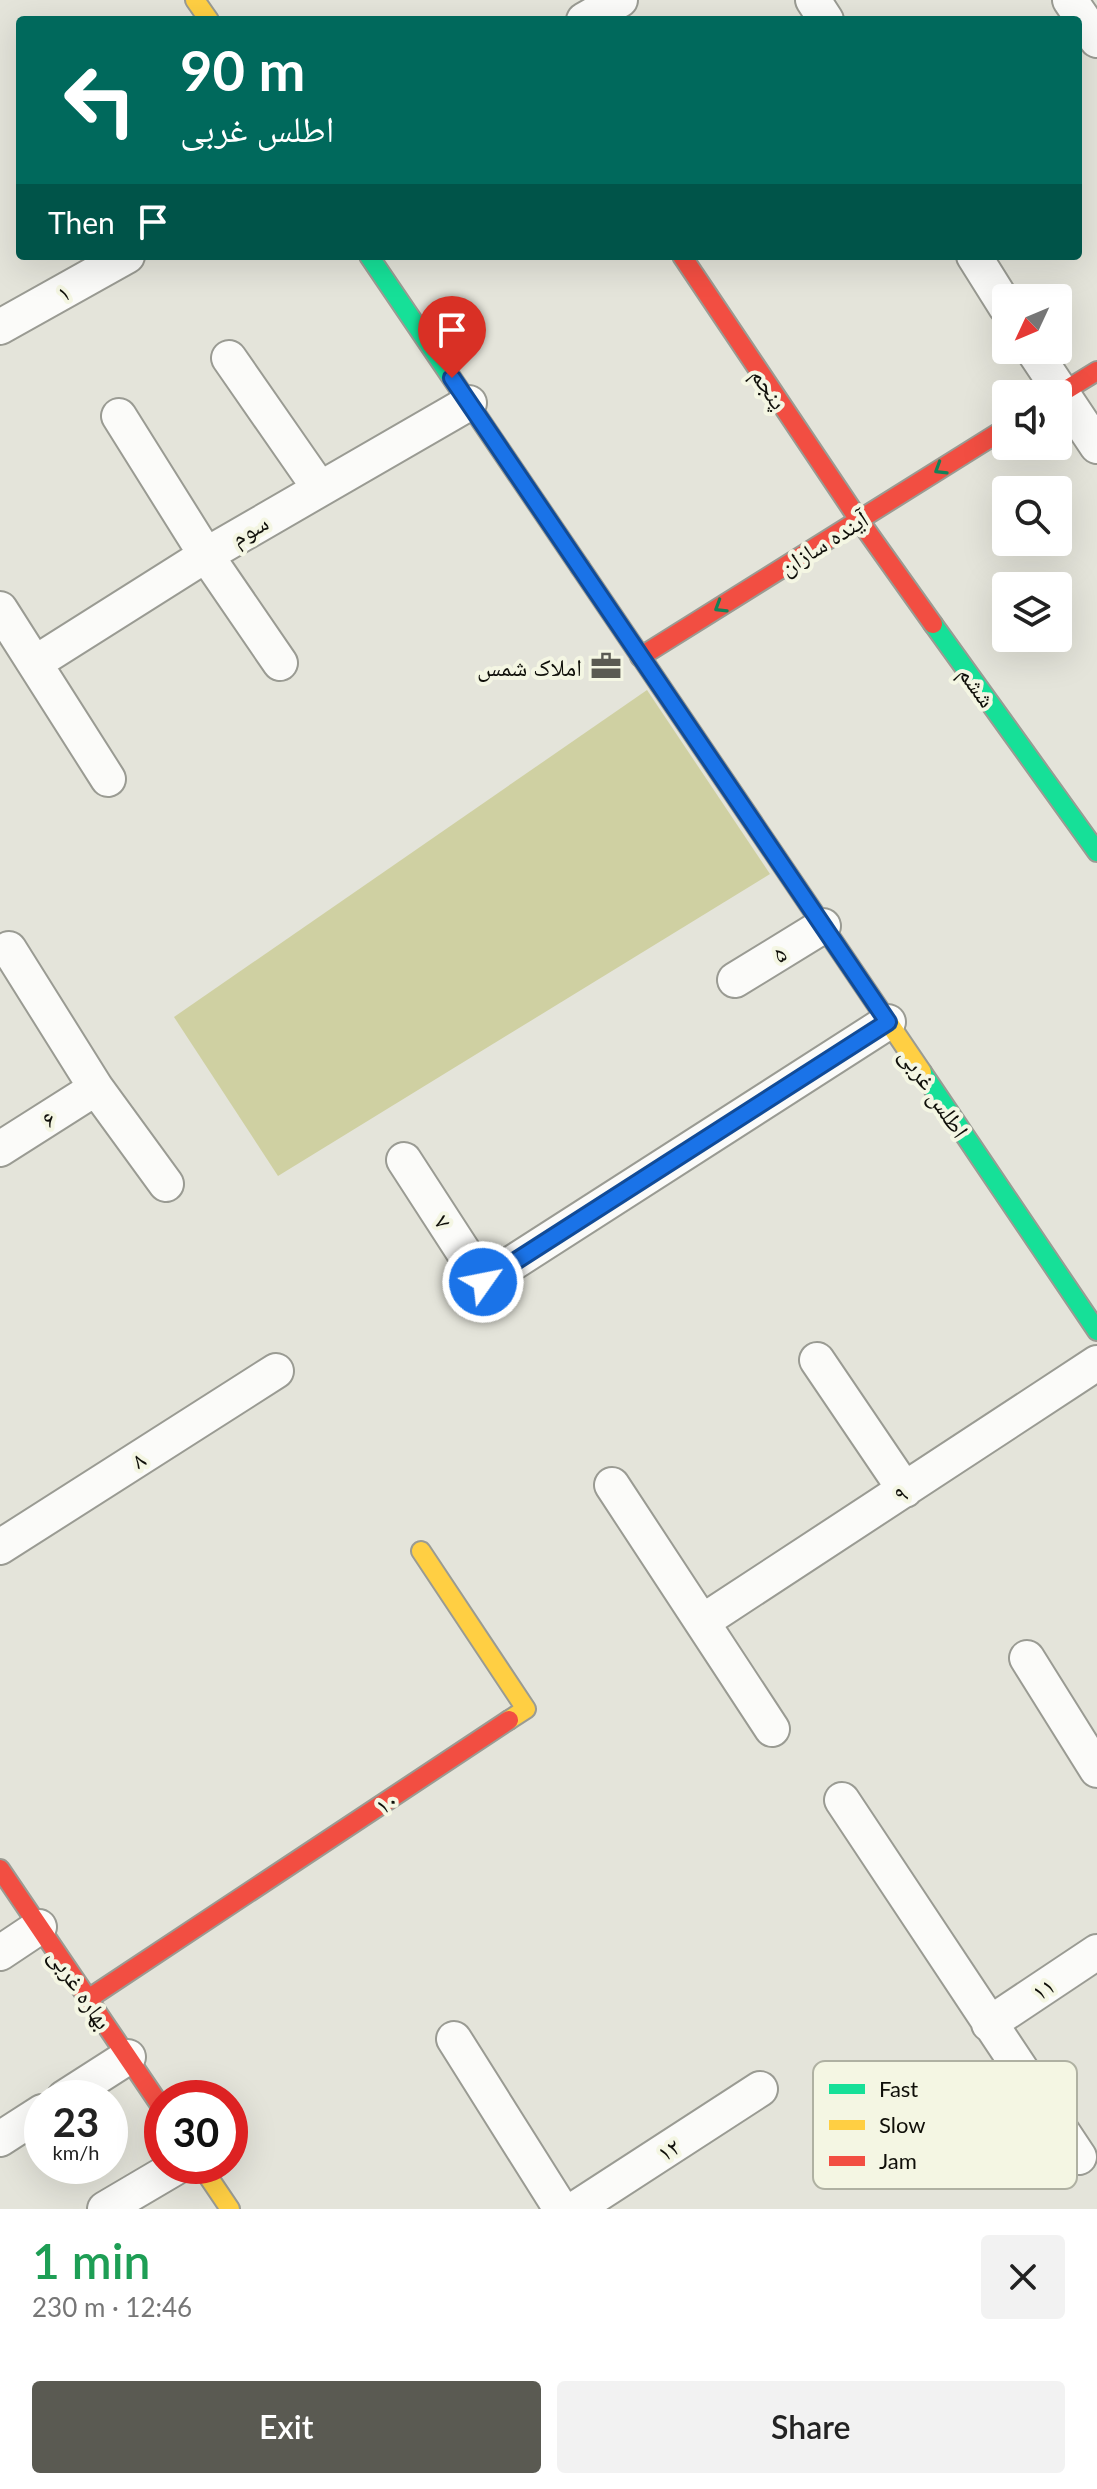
<!DOCTYPE html>
<html lang="en">
<head>
<meta charset="utf-8">
<style>
	body { margin:0; font-family:Lato,"Noto Naskh Arabic",sans-serif; background:#f2f2f2; color:#222; height:100vh; display:flex; flex-direction:column; font-size:30px; white-space:nowrap }
	* { box-sizing:border-box; margin:0 }
	p { font-size:26px; color:#767676 }
	.icon { flex:none; width:44px; height:44px; fill:none; stroke:currentColor; stroke-width:2; stroke-linecap:round; stroke-linejoin:round }
	.map { position:relative; height:2209px; overflow:hidden }
	.panel { display:flex; flex-direction:column; background:#fff; flex:1 }
	.panel>* { flex:none }
	.top-card { position:absolute; left:16px; top:16px; width:1066px; height:244px; border-radius:8px; box-shadow:0 8px 32px #0002; background:#00695c; color:#fff; overflow:hidden }
	.needle { width:52px; rotate:226deg }
	.fabs { position:absolute; left:992px; top:284px; display:grid; gap:16px }
	.fabs a { display:grid; place-items:center; width:80px; height:80px; border-radius:8px; background:#fff; box-shadow:0 8px 32px #0002; font-size:40px }
	.speed { position:absolute; left:24px; top:2080px; display:flex; gap:16px; font-size:40px; font-weight:700; text-align:center }
	.speed>* { display:grid; place-content:center; width:104px; height:104px; border-radius:50%; background:#fff; box-shadow:0 8px 32px #0002; line-height:1 }
	.speed small { font-size:20px; font-weight:400 }
	.speed .limit { border:12px solid #d22; background:#fff; color:#111 }
	.pin { position:absolute; display:grid; place-items:center; width:68px; height:68px; color:#fff; margin:-82px -34px; border-radius:50% 50% 50% 0; rotate:-45deg; box-shadow:0 0 8px #0007 }
	.pin .icon { rotate:45deg }
	.me { position:absolute; width:88px; margin:-44px; rotate:57deg; stroke-linejoin:round; filter:drop-shadow(0 0 6px #0008) }
	.turn { display:flex; align-items:center; gap:28px; height:168px; padding:0 32px; font-size:36px }
	.turn .icon { width:104px; height:104px; stroke-width:2.5 }
	.turn b { display:block; font-size:56px; line-height:68px }
	.then { display:flex; align-items:center; height:76px; padding:0 32px; background:#0003; gap:16px; font-size:30px }
	.round { display:grid; place-items:center; flex:none; width:84px; height:84px; border-radius:8px; background:#f2f2f2 }
	.headline { display:flex; align-items:center; justify-content:space-between; height:136px; padding:0 32px }
	h1 { font-size:48px; font-weight:600; line-height:60px; color:#1e9e55 }
	.button { display:flex; gap:16px; margin-top:auto; padding:16px 32px }
	.button a { flex:1; height:92px; border-radius:8px; background:#5a5a52; color:#fff; font-size:32px; font-weight:600; line-height:92px; text-align:center }
	.button a+a { background:#f2f2f2; color:#222 }
	.map>svg:first-child { display:block }
</style>
</head>
<body>
<div class="map">
<svg width="1097" height="2209" viewBox="0 0 1097 2209">
	<rect width="100%" height="100%" fill="#e4e4da"/>
	<path fill="#cfd0a2" d="M647,690L770,874L278,1176L174,1017Z"/>
	<g fill="none" stroke-linecap="round" stroke-linejoin="round">
		<g stroke="#9a9b93" stroke-width="38">
			<path id="street" d="M813,0L826,20
				M1070,0L1097,40
				M584,20L620,0
				M974,256L1006,307
				M0,327L127,256
				M1033,350L1097,446
				M229,358L320,489
				M119,416L206,555L280,663
				M0,609L108,779
				M35,663L206,555L469,403
				M9,949L96,1088L166,1184
				M735,980L823,926
				M0,1149L96,1088
				M404,1160L483,1282L888,1022
				M817,1360L905,1490
				M612,1485L772,1729
				M0,1547L276,1371
				M702,1622L1097,1363
				M1027,1658L1097,1770
				M842,1800L1079,2157
				M0,1953L39,1927
				M989,2024L1097,1952
				M454,2039L561,2209
				M64,2098L128,2057
				M0,2139L42,2112
				M105,2209L178,2166
				M575,2209L760,2089"/>
		</g>
		<g stroke="#9a9b93" stroke-width="22">
			<path id="fast" d="M369,256L580,567
				M933,624L1097,852
				M922,1072L1097,1331"/>
		</g>
		<g stroke="#9a9b93" stroke-width="22">
			<path id="slow" d="M195,0L209,20
				M580,567L922,1072
				M421,1551L526,1709L509,1720
				M201,2166L230,2209"/>
		</g>
		<g stroke="#9a9b93" stroke-width="22">
			<path id="jam" d="M682,256L859,520L933,624
				M1058,395L1097,371
				M640,657L1006,428
				M0,1869L162,2108
				M88,1999L509,1720"/>
		</g>
		<use href="#street" stroke="#fbfbf9" stroke-width="34"/>
		<use href="#fast" stroke="#16e098" stroke-width="18"/>
		<use href="#slow" stroke="#ffcf43" stroke-width="18"/>
		<use href="#jam" stroke="#f24e42" stroke-width="18"/>
	</g>
	<defs><path id="oneway-chevron" d="M-2-3.5L2.5 0L-2 3.5" fill="none" stroke-width="1.6" stroke-linecap="round" stroke-linejoin="round" transform="scale(2)"/></defs>
	<g stroke="#138258">
		<use href="#oneway-chevron" transform="translate(940 469) rotate(148)"/>
		<use href="#oneway-chevron" transform="translate(720 607) rotate(148)"/>
	</g>
	<g fill="none" stroke-linecap="round" stroke-linejoin="round">
		<g stroke="#114b97" stroke-width="20">
			<path id="route" d="M452,378L888,1022L483,1282"/>
		</g>
		<use href="#route" stroke="#1a73e8" stroke-width="14"/>
	</g>
	<defs>
		<g id="office-bare" transform="scale(2.4)"><path d="M-6-3h4V-5.5h4V-3h4V5H-6ZM-1-4.5V-3h2v-1.5ZM-6 0V1H6V0Z" fill="#5a5a52" stroke="#f4f6e3" stroke-width="2.5" paint-order="stroke"/></g>
	</defs>
	<g fill-rule="evenodd">
		<use href="#office-bare" x="606" y="666"/>
	</g>
	<g text-anchor="middle" dominant-baseline="central" stroke-width="8" stroke-linejoin="round" paint-order="stroke">
		<g font-size="24" fill="#0f0f09" stroke="#f4f6e3">
			<text transform="translate(63 292) rotate(-29)">۱</text>
			<text transform="translate(770 388) rotate(56)">پنجم</text>
			<text transform="translate(249 529) rotate(-30)">سوم</text>
			<text transform="translate(823 542) rotate(-32)">آینده سازان</text>
			<text transform="translate(978 686) rotate(54)">ششم</text>
			<text transform="translate(779 953) rotate(-32)">۵</text>
			<text transform="translate(935 1092) rotate(56)">اطلس غربی</text>
			<text transform="translate(48 1118) rotate(-33)">۶</text>
			<text transform="translate(444 1221) rotate(57)">۷</text>
			<text transform="translate(138 1459) rotate(-33)">۸</text>
			<text transform="translate(900 1493) rotate(-33)">۹</text>
			<text transform="translate(386 1802) rotate(-33)">۱۰</text>
			<text transform="translate(81 1988) rotate(56)">بهاره غربی</text>
			<text transform="translate(1043 1988) rotate(-34)">۱۱</text>
			<text transform="translate(668 2149) rotate(-33)">۱۲</text>
		</g>
		<g font-size="24" fill="#0f0f09" stroke="#f4f6e3" text-anchor="end">
			<text x="582" y="666">املاک شمس</text>
		</g>
	</g>
	<rect x="813" y="2061" width="264" height="128" rx="12" fill="#f4f6e3" stroke="#afb1a2" stroke-width="2"/>
	<rect x="829" y="2084" width="36" height="10" fill="#16e098"/>
	<rect x="829" y="2120" width="36" height="10" fill="#ffcf43"/>
	<rect x="829" y="2156" width="36" height="10" fill="#f24e42"/>
	<g font-size="22" fill="#0f0f09">
		<text x="879" y="2097">Fast</text>
		<text x="879" y="2133">Slow</text>
		<text x="879" y="2169">Jam</text>
	</g>
</svg>
<div class="fabs">
<a><svg class="needle" viewBox="-14 -14 28 28"><path d="M0-13l5 13h-10z" fill="#e53935"/><path d="M0 13l5-13h-10z" fill="#767676"/></svg></a>
<a><svg class="icon" aria-label="sound" viewBox="0 0 24 24"><path d="M4 9h4l5-4v14l-5-4H4zM17 9q2 3 0 6"/></svg></a>
<a><svg class="icon" aria-label="search" viewBox="0 0 24 24"><circle cx="10" cy="10" r="6"/><path d="M15 15l6 6"/></svg></a>
<a><svg class="icon" aria-label="layers" viewBox="0 0 24 24"><path d="M12 4l9 5-9 5-9-5zM3 14l9 5 9-5"/></svg></a>
</div>
<div class="speed"><div>23<small>km/h</small></div><div class="limit">30</div></div>
<div class="pin" style="left:452px;top:378px;background:#d93025"><svg class="icon" aria-label="arrive" viewBox="0 0 24 24"><path d="M6 21V4h12l-3 4 3 4H6"/></svg></div>
<svg class="me" style="left:483px;top:1282px" viewBox="-20 -20 40 40"><circle r="17" fill="#1a73e8" stroke="#fff" stroke-width="3"/><path d="M0-11L8 9 0 5-8 9z" fill="#fff"/></svg>
<div class="top-card">
<div class="turn"><svg class="icon" aria-label="left" viewBox="0 0 24 24"><path d="M17 20v-9H6M10 6l-5 5 5 5"/></svg><div><b>90 m</b>اطلس غربی</div></div>
<div class="then">Then<svg class="icon" aria-label="arrive" viewBox="0 0 24 24"><path d="M6 21V4h12l-3 4 3 4H6"/></svg></div>
</div>
</div>
<section class="panel">
<div class="headline"><div><h1>1 min</h1><p>230 m · 12:46</p></div><a class="round"><svg class="icon" aria-label="close" viewBox="0 0 24 24"><path d="M6 6l12 12M18 6L6 18"/></svg></a></div>
<div class="button"><a>Exit</a><a>Share</a></div>
</section>
</body>
</html>
